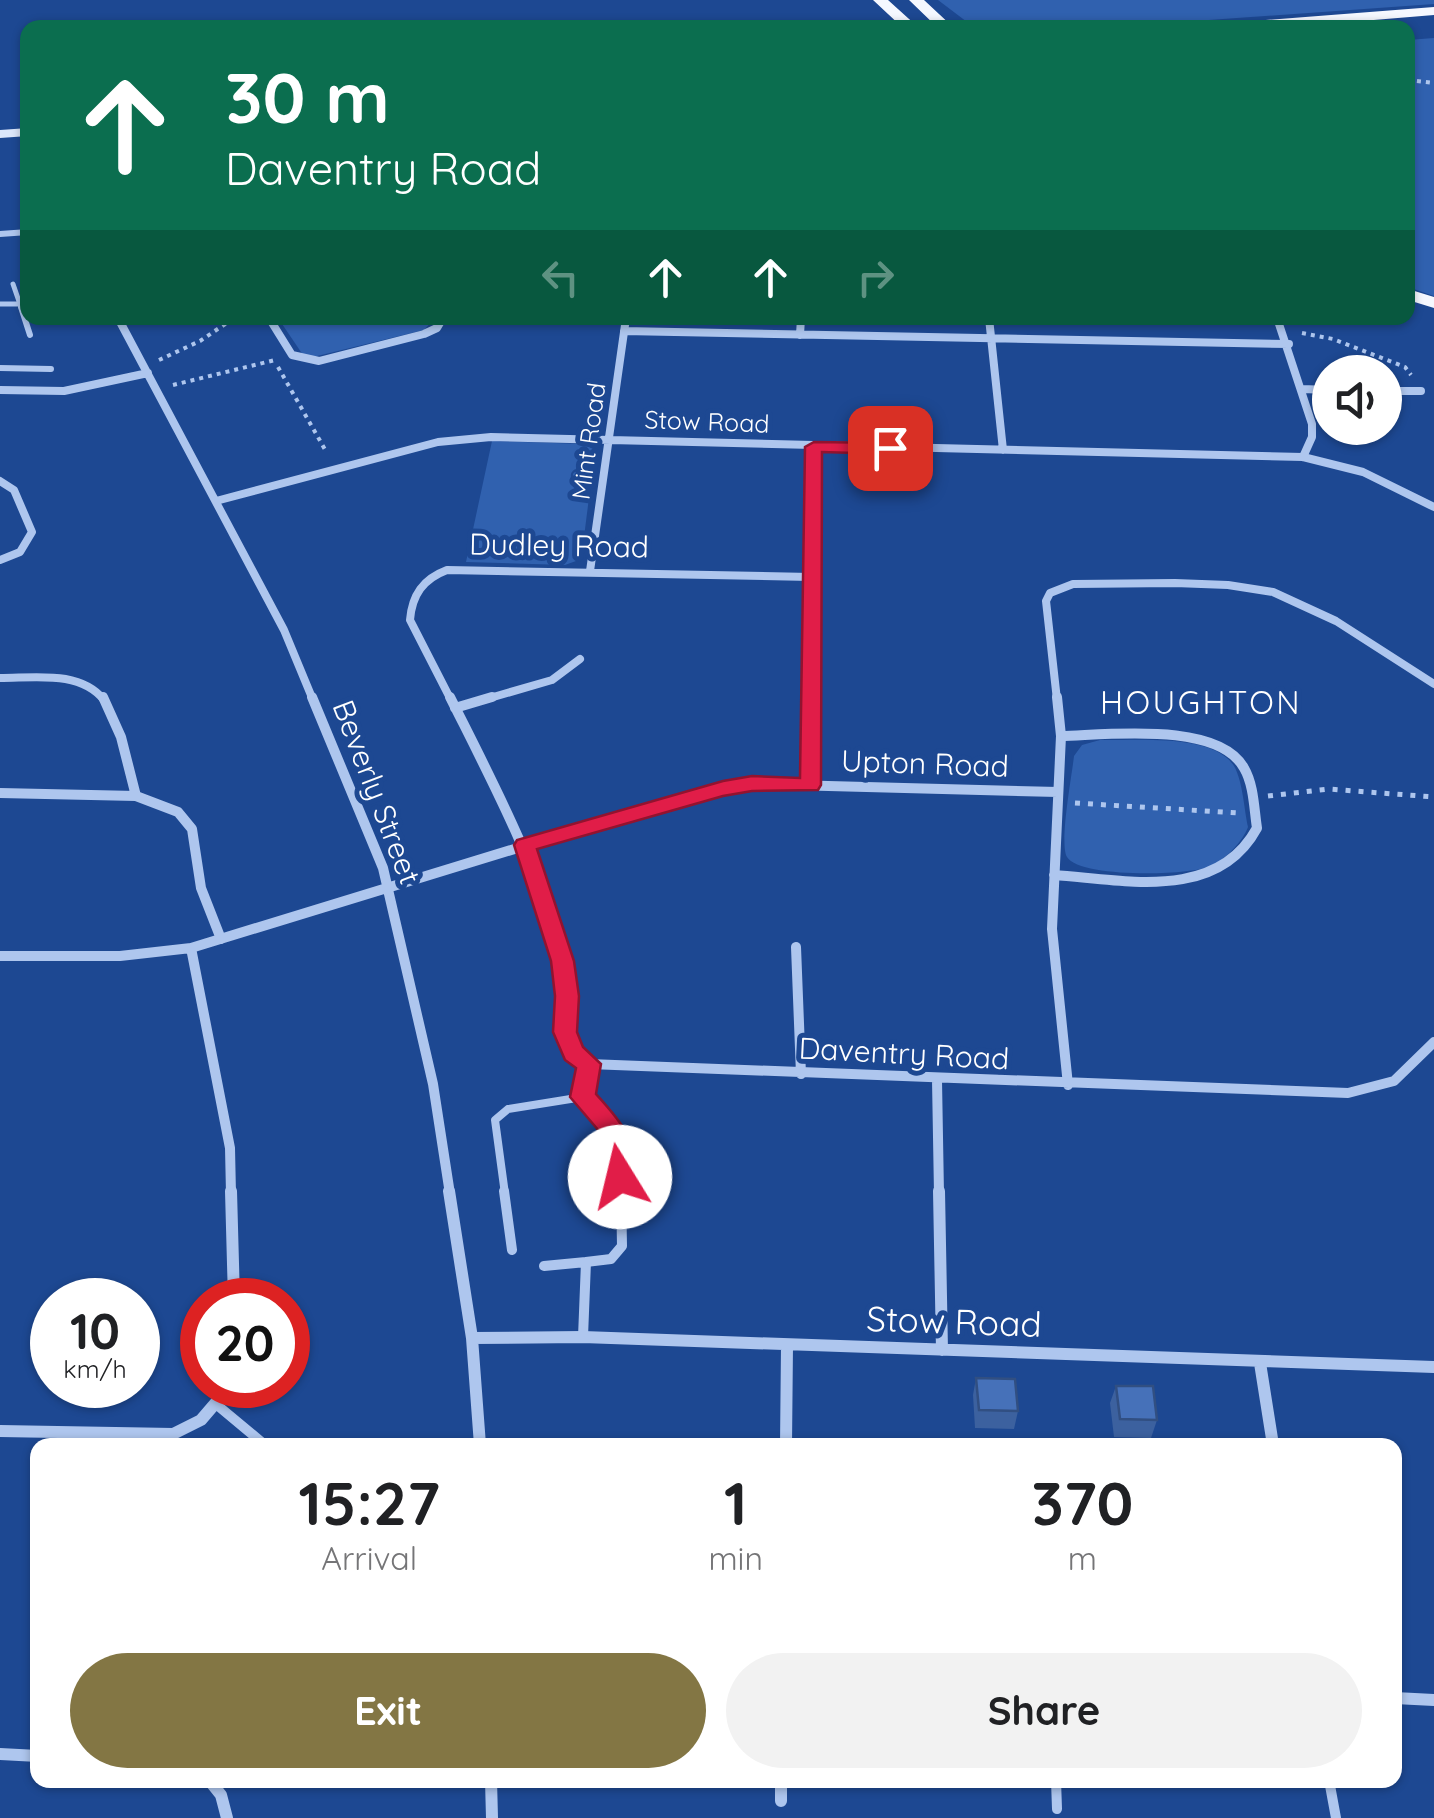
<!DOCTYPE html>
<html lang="en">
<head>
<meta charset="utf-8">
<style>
	body { margin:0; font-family:Quicksand,sans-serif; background:#f2f2f2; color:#202124; height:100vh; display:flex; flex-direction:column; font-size:38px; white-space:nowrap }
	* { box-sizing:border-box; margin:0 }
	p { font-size:32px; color:#757577 }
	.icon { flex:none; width:55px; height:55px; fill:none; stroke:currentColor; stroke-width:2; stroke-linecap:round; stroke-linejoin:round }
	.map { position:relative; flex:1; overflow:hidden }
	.sheet { position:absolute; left:30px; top:1438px; width:1372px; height:350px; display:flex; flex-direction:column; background:#fff; border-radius:20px; box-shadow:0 2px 8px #0004 }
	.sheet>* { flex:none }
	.hud { position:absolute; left:20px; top:20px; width:1395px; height:305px; border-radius:20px; box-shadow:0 2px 8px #0004; background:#0b6e4f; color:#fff; overflow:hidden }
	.controls { position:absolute; left:1312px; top:355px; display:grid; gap:20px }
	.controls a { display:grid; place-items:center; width:90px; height:90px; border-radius:50%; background:#fff; box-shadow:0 2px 8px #0004; font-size:50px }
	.speed { position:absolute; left:30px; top:1278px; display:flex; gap:20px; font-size:50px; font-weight:700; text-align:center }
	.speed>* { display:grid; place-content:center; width:130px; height:130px; border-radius:50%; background:#fff; box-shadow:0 2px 8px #0004; line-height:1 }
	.speed small { font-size:25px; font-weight:400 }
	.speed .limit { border:15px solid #d22; background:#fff; color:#111 }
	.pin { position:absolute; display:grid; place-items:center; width:85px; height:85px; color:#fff; margin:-42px; border-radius:20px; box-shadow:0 5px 15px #0006 }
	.me { position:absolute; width:110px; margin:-55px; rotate:351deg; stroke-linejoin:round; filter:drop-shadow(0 0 8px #0008) }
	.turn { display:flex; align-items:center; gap:35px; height:210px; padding:0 40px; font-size:45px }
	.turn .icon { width:130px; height:130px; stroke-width:2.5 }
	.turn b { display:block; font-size:70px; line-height:85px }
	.lanes { display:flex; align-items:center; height:95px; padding:0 40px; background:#0003; justify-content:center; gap:50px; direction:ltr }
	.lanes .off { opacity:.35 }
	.eta { display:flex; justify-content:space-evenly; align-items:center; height:170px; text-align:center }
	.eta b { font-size:60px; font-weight:700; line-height:70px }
	.button { display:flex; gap:20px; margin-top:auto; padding:20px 40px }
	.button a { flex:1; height:115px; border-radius:60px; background:#837644; color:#fff; font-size:40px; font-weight:700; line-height:115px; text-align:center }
	.button a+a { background:#f2f2f2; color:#202124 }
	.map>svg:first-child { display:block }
</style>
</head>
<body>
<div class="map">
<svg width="1434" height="1818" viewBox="0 0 1434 1818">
	<rect width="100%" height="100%" fill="#1d4892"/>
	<path fill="#3061af" d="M938,0H1434V4L1111,27L975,28Z
		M1434,38V296L1408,287V40Z
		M278,318H435L424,330L313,357L303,355Z
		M492,441L583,444L595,450L582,553L576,561L565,565L466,562Z
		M1100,740C1135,741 1213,733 1234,766C1243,782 1244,809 1248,827C1243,841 1225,860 1211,866C1189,876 1079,878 1067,857C1059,844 1072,775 1074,756L1082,745Z"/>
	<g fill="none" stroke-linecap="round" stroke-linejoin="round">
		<path stroke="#aec6ee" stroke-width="4" stroke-dasharray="4 5" stroke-linecap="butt" d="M1408,80L1434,83
			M1302,333L1333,339L1405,367L1411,375
			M159,360L200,341L234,318
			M278,367L327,453
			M173,385L275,360"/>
		<path stroke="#aec6ee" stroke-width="5" stroke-dasharray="5 8" stroke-linecap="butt" d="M1268,796L1328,789L1434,797
			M1075,803L1239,813"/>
		<path stroke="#aec6ee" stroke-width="5" d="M13,284L22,310
			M0,304H20"/>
		<path stroke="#aec6ee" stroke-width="6" d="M21,307L30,335
			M0,368L51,369"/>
		<path stroke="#aec6ee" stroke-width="8" d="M589,1064L583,1097L620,1143L621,1194
			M505,1194L495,1120L508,1109L583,1097"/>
		<path stroke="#aec6ee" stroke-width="10" d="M504,1191L512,1250
			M544,1266L586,1262
			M583,1337L586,1262L611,1259L622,1246L621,1191
			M217,1405L265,1445
			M1056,1780L1057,1809
			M1329,1780L1336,1818"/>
		<path stroke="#aec6ee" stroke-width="6" d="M0,234L28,232"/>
		<path stroke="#aec6ee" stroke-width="8" d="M118,318L284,630L313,700
			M269,318L292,355L319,361L424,334L437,328L443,318
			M989,318L1003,450
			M1277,318L1312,424V437L1303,457
			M624,331L1289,344
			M800,335L801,318
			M1302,389L1330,390
			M0,390L64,391L148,373
			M1385,391H1421
			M0,481L14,490L32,532L20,552L0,560
			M216,501L438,442L491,437L1303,457L1363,472L1434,507
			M590,571L626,318
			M0,678C35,678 80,670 104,700
			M451,700L410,620C412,595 423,579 447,570L811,577
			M483,700L552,680L580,659
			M812,700L813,447
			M1057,700L1046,601L1050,593L1073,584L1175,583L1228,585L1273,592L1336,621L1434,684"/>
		<path stroke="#aec6ee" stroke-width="10" d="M103,697L121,737L136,796
			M312,697L383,868L433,1084L450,1194
			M450,697C493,783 537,865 561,958C571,997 554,1038 589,1064L1348,1093L1394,1081L1434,1042
			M1057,697L1061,736L1052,929L1068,1085
			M455,708L492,697
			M811,785L812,697
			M0,793L136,796L178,812L192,829L201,888L221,939
			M1054,875C1125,880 1217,902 1257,828C1254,809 1254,785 1244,768C1218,721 1107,735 1061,736
			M796,947L801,1074
			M191,948L230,1148L231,1194
			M0,956H120L191,948L671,801L752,784L1058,792
			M937,1080L939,1194"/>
		<path stroke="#aec6ee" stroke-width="12" d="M231,1191L234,1300
			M449,1191L472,1338L480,1445
			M939,1191L942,1350
			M472,1338L583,1337L1434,1367
			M1260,1363L1273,1445
			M0,1431L173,1434L201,1420L231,1385
			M786,1445L787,1346
			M1395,1698L1434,1700
			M0,1754L38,1756
			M209,1780L221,1795L227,1818
			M491,1780L492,1818
			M781,1780V1801"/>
		<path fill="#dbe6fa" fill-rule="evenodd" d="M28,128V136L0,138V130Z"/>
		<path fill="#f5f8ff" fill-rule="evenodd" d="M873,0H888L919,28H903Z
			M909,0H924L954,28H938Z
			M1434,7V15L1277,28H1208L1215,24Z
			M1408,289L1434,297V308L1408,300Z"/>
	</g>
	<path fill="#3c619f" d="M976,1378L1018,1411L1014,1429L975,1428L973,1395Z
		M1116,1386L1157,1420L1151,1438L1114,1437L1110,1403Z"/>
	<path fill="#4671b9" stroke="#314f82" stroke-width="2.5" d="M976,1378L1015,1379L1018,1411L979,1410Z
		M1116,1386H1153L1157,1420L1120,1419Z"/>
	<path fill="#e11d48" stroke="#92132f" stroke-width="2.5" d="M814,442L890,443L898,448L890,454L822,452L821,785L818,790L752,791L723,796L537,849L574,961L579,996L577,1032L583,1047L601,1064L596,1094C618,1118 647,1149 630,1185L620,1188L611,1185L605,1138L570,1097L576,1068L565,1060L553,1032L555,996L551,961L514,845L517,840L723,781L752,776L800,778L805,447Z"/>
	<g text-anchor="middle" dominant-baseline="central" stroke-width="10" stroke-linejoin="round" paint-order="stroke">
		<g font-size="25" fill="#fff" stroke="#1d4892">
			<text transform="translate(707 421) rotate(2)">Stow Road</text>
			<text transform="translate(588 441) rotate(-82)">Mint Road</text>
		</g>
		<g font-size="30" fill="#fff" stroke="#1d4892">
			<text transform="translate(559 545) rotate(1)">Dudley Road</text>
			<text transform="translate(925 763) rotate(2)">Upton Road</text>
			<text transform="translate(377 792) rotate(69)">Beverly Street</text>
			<text transform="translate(904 1053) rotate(3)">Daventry Road</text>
		</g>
		<g font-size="32" letter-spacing="2.5" fill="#fff" stroke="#1d4892">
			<text x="1201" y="702">HOUGHTON</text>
		</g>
		<g font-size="35" fill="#fff" stroke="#1d4892">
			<text transform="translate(954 1321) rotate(2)">Stow Road</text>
		</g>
	</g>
</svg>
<div class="controls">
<a><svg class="icon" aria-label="sound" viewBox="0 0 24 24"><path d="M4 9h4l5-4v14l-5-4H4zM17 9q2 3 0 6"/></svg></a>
</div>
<div class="speed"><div>10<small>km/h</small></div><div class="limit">20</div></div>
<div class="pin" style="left:890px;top:448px;background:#d93025"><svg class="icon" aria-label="arrive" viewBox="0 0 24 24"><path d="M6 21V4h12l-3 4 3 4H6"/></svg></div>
<svg class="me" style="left:620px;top:1177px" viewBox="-20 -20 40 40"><circle r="19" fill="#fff"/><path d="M0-13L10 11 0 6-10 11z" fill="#e11d48"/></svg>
<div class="hud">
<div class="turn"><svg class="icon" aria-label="ahead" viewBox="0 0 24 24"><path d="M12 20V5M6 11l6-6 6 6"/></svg><div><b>30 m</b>Daventry Road</div></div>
<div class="lanes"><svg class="icon off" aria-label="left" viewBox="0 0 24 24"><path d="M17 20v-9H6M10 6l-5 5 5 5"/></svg><svg class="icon" aria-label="ahead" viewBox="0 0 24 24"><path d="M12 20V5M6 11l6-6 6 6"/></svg><svg class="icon" aria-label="ahead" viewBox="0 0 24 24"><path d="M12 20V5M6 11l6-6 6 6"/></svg><svg class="icon off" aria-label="right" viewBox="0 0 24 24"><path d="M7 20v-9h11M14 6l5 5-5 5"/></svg></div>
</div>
<section class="sheet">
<div class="eta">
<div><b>15:27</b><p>Arrival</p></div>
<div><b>1</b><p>min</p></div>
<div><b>370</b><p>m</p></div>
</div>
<div class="button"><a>Exit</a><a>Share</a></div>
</section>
</div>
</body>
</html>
